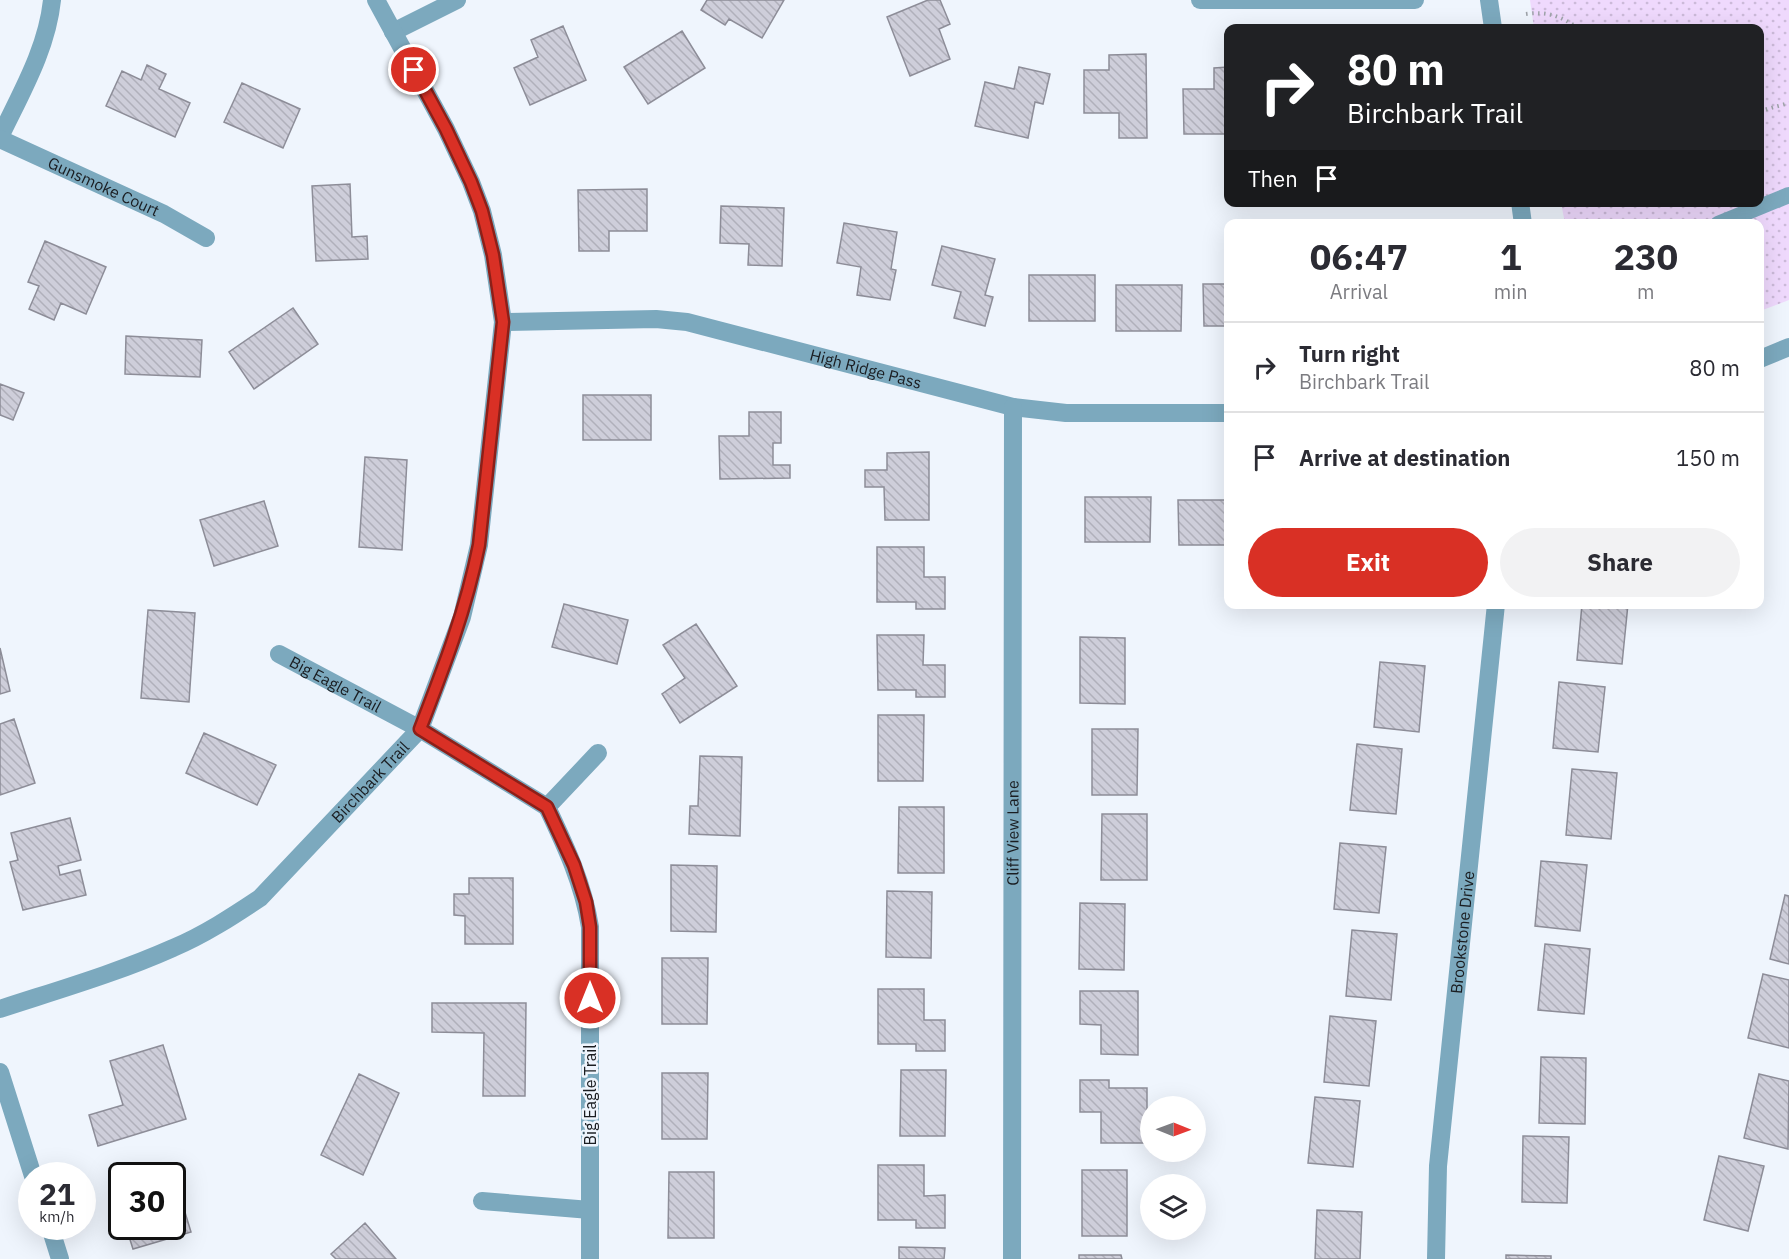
<!DOCTYPE html>
<html lang="en">
<head>
<meta charset="utf-8">
<style>
	body { margin:0; font-family:"IBM Plex Sans",sans-serif; background:#f2f2f3; color:#2b2b33; height:100vh; display:flex; flex-direction:column; font-size:22px; white-space:nowrap }
	* { box-sizing:border-box; margin:0 }
	p { font-size:20px; color:#7c7c81 }
	.icon { flex:none; width:33px; height:33px; fill:none; stroke:currentColor; stroke-width:2; stroke-linecap:round; stroke-linejoin:round }
	.map { position:relative; flex:1; overflow:hidden }
	.panel { position:absolute; left:1224px; top:219px; width:540px; height:390px; display:flex; flex-direction:column; background:#fff; border-radius:12px; box-shadow:0 6px 24px #0002 }
	.panel>* { flex:none }
	.guide { position:absolute; left:1224px; top:24px; width:540px; height:183px; border-radius:12px; box-shadow:0 6px 24px #0002; background:#202124; color:#fff; overflow:hidden }
	.needle { width:39px; rotate:91deg }
	.tools { position:absolute; left:1140px; top:1096px; display:grid; gap:12px }
	.tools a { display:grid; place-items:center; width:66px; height:66px; border-radius:50%; background:#fff; box-shadow:0 6px 24px #0002; font-size:30px }
	.speed { position:absolute; left:18px; top:1162px; display:flex; gap:12px; font-size:30px; font-weight:700; text-align:center }
	.speed>* { display:grid; place-content:center; width:78px; height:78px; border-radius:50%; background:#fff; box-shadow:0 6px 24px #0002; line-height:1 }
	.speed small { font-size:15px; font-weight:400 }
	.speed .limit { border:3px solid #111; border-radius:9px; background:#fff; color:#111 }
	.pin { position:absolute; display:grid; place-items:center; width:51px; height:51px; color:#fff; margin:-26px; border:3px solid #fff; border-radius:50%; box-shadow:0 2px 6px #0007 }
	.me { position:absolute; width:66px; margin:-33px; rotate:0deg; stroke-linejoin:round; filter:drop-shadow(0 0 4px #0008) }
	.turn { display:flex; align-items:center; gap:21px; height:126px; padding:0 24px; font-size:27px }
	.turn .icon { width:78px; height:78px; stroke-width:2.5 }
	.turn b { display:block; font-size:42px; line-height:51px }
	.then { display:flex; align-items:center; height:57px; padding:0 24px; background:#0003; gap:12px; font-size:22px }
	.eta { display:flex; justify-content:space-evenly; align-items:center; height:102px; text-align:center }
	.eta b { font-size:36px; font-weight:700; line-height:42px }
	.primary-button { display:flex; gap:12px; margin-top:auto; padding:12px 24px }
	.primary-button a { flex:1; height:69px; border-radius:36px; background:#d93025; color:#fff; font-size:24px; font-weight:700; line-height:69px; text-align:center }
	.primary-button a+a { background:#f2f2f3; color:#2b2b33 }
	ul { padding:0; list-style:none }
	li { display:flex; align-items:center; gap:18px; height:90px; padding:0 24px; border-top:2px solid #e1e1e2 }
	li div { flex:1 }
	li b { display:block; font-size:22px }
	li em { font-style:normal }
	.map>svg:first-child { display:block }
</style>
</head>
<body>
<div class="map">
<svg width="1789" height="1259" viewBox="0 0 1789 1259">
	<defs>
		<pattern id="grass-dots" width="8" height="8" patternUnits="userSpaceOnUse" patternTransform="scale(1.5)"><rect width="8" height="8" fill="#efd9fd"/><path d="M2 2h.1M6 6h.1" fill="none" stroke="#ccbad9" stroke-width="1.8" stroke-linecap="round"/></pattern>
		<pattern id="building-back-hatch" width="6" height="6" patternUnits="userSpaceOnUse" patternTransform="scale(1.5)"><rect width="6" height="6" fill="#ceceda"/><path d="M-1 5l2 2M0 0l6 6M5-1l2 2" fill="none" stroke="#b0b0bb"/></pattern>
	</defs>
	<rect width="100%" height="100%" fill="#eff5fd"/>
	<path fill="url(#grass-dots)" d="M1530,0H1789V300L1760,311V224L1565,223L1561,203L1760,202V28H1534Z"/>
	<path fill="url(#building-back-hatch)" stroke="#8d8d98" stroke-width="1.5" d="M707,0H784L762,38L729,19L725,25L701,10Z
		M928,0H940L950,24L939,29L950,59L910,76L887,17Z
		M563,26L586,80L530,105L514,68L538,57L531,40Z
		M682,31L705,68L648,104L624,67Z
		M1146,54L1147,138H1119V113H1084V70H1109V55Z
		M147,65L166,74L159,89L190,103L175,137L106,106L122,71L141,80Z
		M1019,67L1050,74L1043,104L1035,102L1028,138L975,126L985,82L1014,89Z
		M1228,67V134H1184L1183,89H1214V68Z
		M242,83L300,109L283,148L224,122Z
		M350,184L352,237L367,236L368,259L316,261L312,186Z
		M647,189V231H609V251H579L578,190Z
		M721,206L784,208L782,266L748,265L749,244L720,243Z
		M844,223L897,232L891,269L896,270L890,300L857,295L861,267L837,263Z
		M45,241L106,267L86,314L61,303L54,320L29,309L39,286L28,282Z
		M942,246L995,259L985,295L993,297L985,326L954,318L961,292L932,285Z
		M1029,275H1095V321H1029Z
		M1203,284H1228V326H1204Z
		M1116,285H1182L1181,331H1116Z
		M293,308L318,344L254,389L229,352Z
		M126,336L202,340L200,377L125,374Z
		M0,384L24,393L13,420L0,415Z
		M583,395H651V440H583Z
		M749,412H781V443H773V465H790V478L720,479L719,436H749Z
		M929,452V520H885L884,487H865V470H887V453Z
		M365,457L407,460L402,550L359,547Z
		M1085,497H1151L1150,542H1085Z
		M1178,500H1228V545H1179Z
		M264,501L278,546L214,566L200,520Z
		M877,547H924V577H945V609H916V602H877Z
		M564,604L628,620L617,664L552,647Z
		M1582,604H1628L1622,664L1577,660Z
		M148,610L195,613L189,702L141,698Z
		M696,624L737,686L680,723L662,694L685,678L663,645Z
		M877,635H924L923,665H945V697H916V690H878Z
		M1080,637L1125,638V704L1080,703Z
		M0,648L10,691L0,694Z
		M1380,662L1425,666L1419,732L1374,727Z
		M1559,682L1605,687L1598,752L1553,748Z
		M878,715H924L923,781H878Z
		M14,719L35,783L0,795V724Z
		M1092,729H1138L1137,795H1092Z
		M204,733L276,765L257,805L186,773Z
		M1357,744L1402,749L1396,814L1350,810Z
		M700,756L742,757L740,836L689,834L690,806H698Z
		M1572,769L1617,773L1611,839L1566,835Z
		M899,807H944V873H898Z
		M1102,814H1147V880H1101Z
		M70,818L81,860L58,866L60,875L80,870L86,895L23,910L10,862L18,860L11,833Z
		M1340,843L1386,847L1379,913L1334,909Z
		M1541,861L1587,865L1580,931L1535,926Z
		M671,865L717,866L716,932L671,931Z
		M469,878H513V944H465V916L454,915V894H469Z
		M887,891L932,892L931,958L886,957Z
		M1785,895L1789,896V964L1770,959Z
		M1080,903L1125,904L1124,970L1079,969Z
		M1352,930L1397,934L1391,1000L1346,996Z
		M1545,944L1590,949L1584,1014L1538,1010Z
		M662,958H708L707,1024H662Z
		M1763,974L1789,980V1048L1748,1038Z
		M878,989H924V1020H945V1051H916V1044H878Z
		M1080,991H1138V1055L1101,1054V1025L1080,1024Z
		M432,1003H526L525,1096H483L484,1033L432,1032Z
		M1330,1016L1376,1021L1369,1086L1324,1082Z
		M163,1045L186,1119L98,1146L89,1115L123,1105L110,1061Z
		M1541,1057L1586,1058L1585,1124L1539,1123Z
		M901,1070H946L945,1136H900Z
		M662,1073H708L707,1139H662Z
		M359,1074L399,1093L363,1175L321,1155Z
		M1759,1074L1789,1081L1788,1149L1744,1138Z
		M1080,1080H1109V1088H1147V1143H1101V1112H1080Z
		M1315,1097L1360,1101L1353,1167L1308,1163Z
		M1523,1136L1569,1137L1567,1203L1522,1202Z
		M1719,1156L1764,1166L1748,1231L1704,1220Z
		M170,1163L191,1232L133,1249L126,1227H172V1176L130,1175Z
		M878,1165H924V1196L945,1195V1228H916V1220H878Z
		M1082,1170H1127V1236H1082Z
		M669,1172H714V1238H668Z
		M1317,1210L1362,1212L1360,1259H1315Z
		M365,1223L396,1259H336L331,1254Z
		M899,1247L945,1248L944,1259H899Z
		M1079,1255H1121L1122,1259H1079Z
		M1506,1255L1551,1256V1259H1506Z"/>
	<g fill="none" stroke-linecap="round" stroke-linejoin="round">
		<path stroke="#9ea3a9" stroke-width="4" stroke-dasharray="1.5 4.5" stroke-linecap="butt" d="M1526,14C1546,11 1561,16 1578,28
			M1760,111L1789,103"/>
		<path stroke="#7ca9be" stroke-width="16" d="M1718,224L1789,195"/>
		<g stroke="#7ca9be" stroke-width="18">
			<path d="M1200,0H1415"/>
			<path d="M1489,0L1493,28"/>
			<path d="M393,32L457,0"/>
			<path d="M0,137C21,93 47,49 52,0"/>
			<path id="s1" d="M0,139L164,214L206,238"/>
			<path d="M1520,202L1523,224"/>
			<path id="s2" d="M503,322L656,319L687,322L1013,407L1066,413H1228"/>
			<path d="M1760,359L1789,347"/>
			<path id="s3" d="M279,654L420,729L547,807"/>
			<path id="s4" d="M0,1009C58,990 117,973 173,948C204,935 233,916 260,898L420,729L462,617L479,545L503,322L493,255L482,211L471,182L446,129L376,0"/>
			<path d="M0,1072L33,1176"/>
			<path d="M482,1201L590,1210"/>
			<path d="M50,1227L60,1259"/>
			<path d="M590,1259V927C583,883 566,847 547,807L598,753"/>
			<path id="s5" d="M1012,1259L1013,407"/>
			<path id="s6" d="M1436,1259L1438,1166L1496,604"/>
		</g>
	</g>
	<g fill="none" stroke-linecap="round" stroke-linejoin="round">
		<g stroke="#8d1f18" stroke-width="15">
			<path id="route" d="M414,70L446,129L471,182L482,211L493,255L503,322L479,545C466,610 444,667 420,729L547,807L574,865L586,902L590,927V998"/>
		</g>
		<use href="#route" stroke="#d93025" stroke-width="10"/>
	</g>
	<g text-anchor="middle" dominant-baseline="central" stroke-width="5" stroke-linejoin="round" paint-order="stroke">
		<g font-size="16" fill="#1a1d21" stroke="#eff5fd">
			<text stroke="none"><textPath href="#s1" startOffset="114">Gunsmoke Court</textPath></text>
			<text stroke="none"><textPath href="#s2" startOffset="369">High Ridge Pass</textPath></text>
			<text stroke="none"><textPath href="#s3" startOffset="64">Big Eagle Trail</textPath></text>
			<text stroke="none"><textPath href="#s4" startOffset="444">Birchbark Trail</textPath></text>
			<text stroke="none"><textPath href="#s5" startOffset="426">Cliff View Lane</textPath></text>
			<text stroke="none"><textPath href="#s6" startOffset="328">Brookstone Drive</textPath></text>
			<text transform="translate(590 1095) rotate(-90)">Big Eagle Trail</text>
		</g>
	</g>
</svg>
<div class="tools">
<a><svg class="needle" viewBox="-14 -14 28 28"><path d="M0-13l5 13h-10z" fill="#e53935"/><path d="M0 13l5-13h-10z" fill="#7c7c81"/></svg></a>
<a><svg class="icon" aria-label="layers" viewBox="0 0 24 24"><path d="M12 4l9 5-9 5-9-5zM3 14l9 5 9-5"/></svg></a>
</div>
<div class="speed"><div>21<small>km/h</small></div><div class="limit">30</div></div>
<div class="pin" style="left:414px;top:70px;background:#d93025"><svg class="icon" aria-label="arrive" viewBox="0 0 24 24"><path d="M6 21V4h12l-3 4 3 4H6"/></svg></div>
<svg class="me" style="left:590px;top:998px" viewBox="-20 -20 40 40"><circle r="17" fill="#d93025" stroke="#fff" stroke-width="3"/><path d="M0-11L8 9 0 5-8 9z" fill="#fff"/></svg>
<div class="guide">
<div class="turn"><svg class="icon" aria-label="right" viewBox="0 0 24 24"><path d="M7 20v-9h11M14 6l5 5-5 5"/></svg><div><b>80 m</b>Birchbark Trail</div></div>
<div class="then">Then<svg class="icon" aria-label="arrive" viewBox="0 0 24 24"><path d="M6 21V4h12l-3 4 3 4H6"/></svg></div>
</div>
<section class="panel">
<div class="eta">
<div><b>06:47</b><p>Arrival</p></div>
<div><b>1</b><p>min</p></div>
<div><b>230</b><p>m</p></div>
</div>
<ul>
<li><svg class="icon" aria-label="right" viewBox="0 0 24 24"><path d="M7 20v-9h11M14 6l5 5-5 5"/></svg><div><b>Turn right</b><p>Birchbark Trail</p></div><em>80 m</em></li>
<li><svg class="icon" aria-label="arrive" viewBox="0 0 24 24"><path d="M6 21V4h12l-3 4 3 4H6"/></svg><div><b>Arrive at destination</b></div><em>150 m</em></li>
</ul>
<div class="primary-button"><a>Exit</a><a>Share</a></div>
</section>
</div>
</body>
</html>
